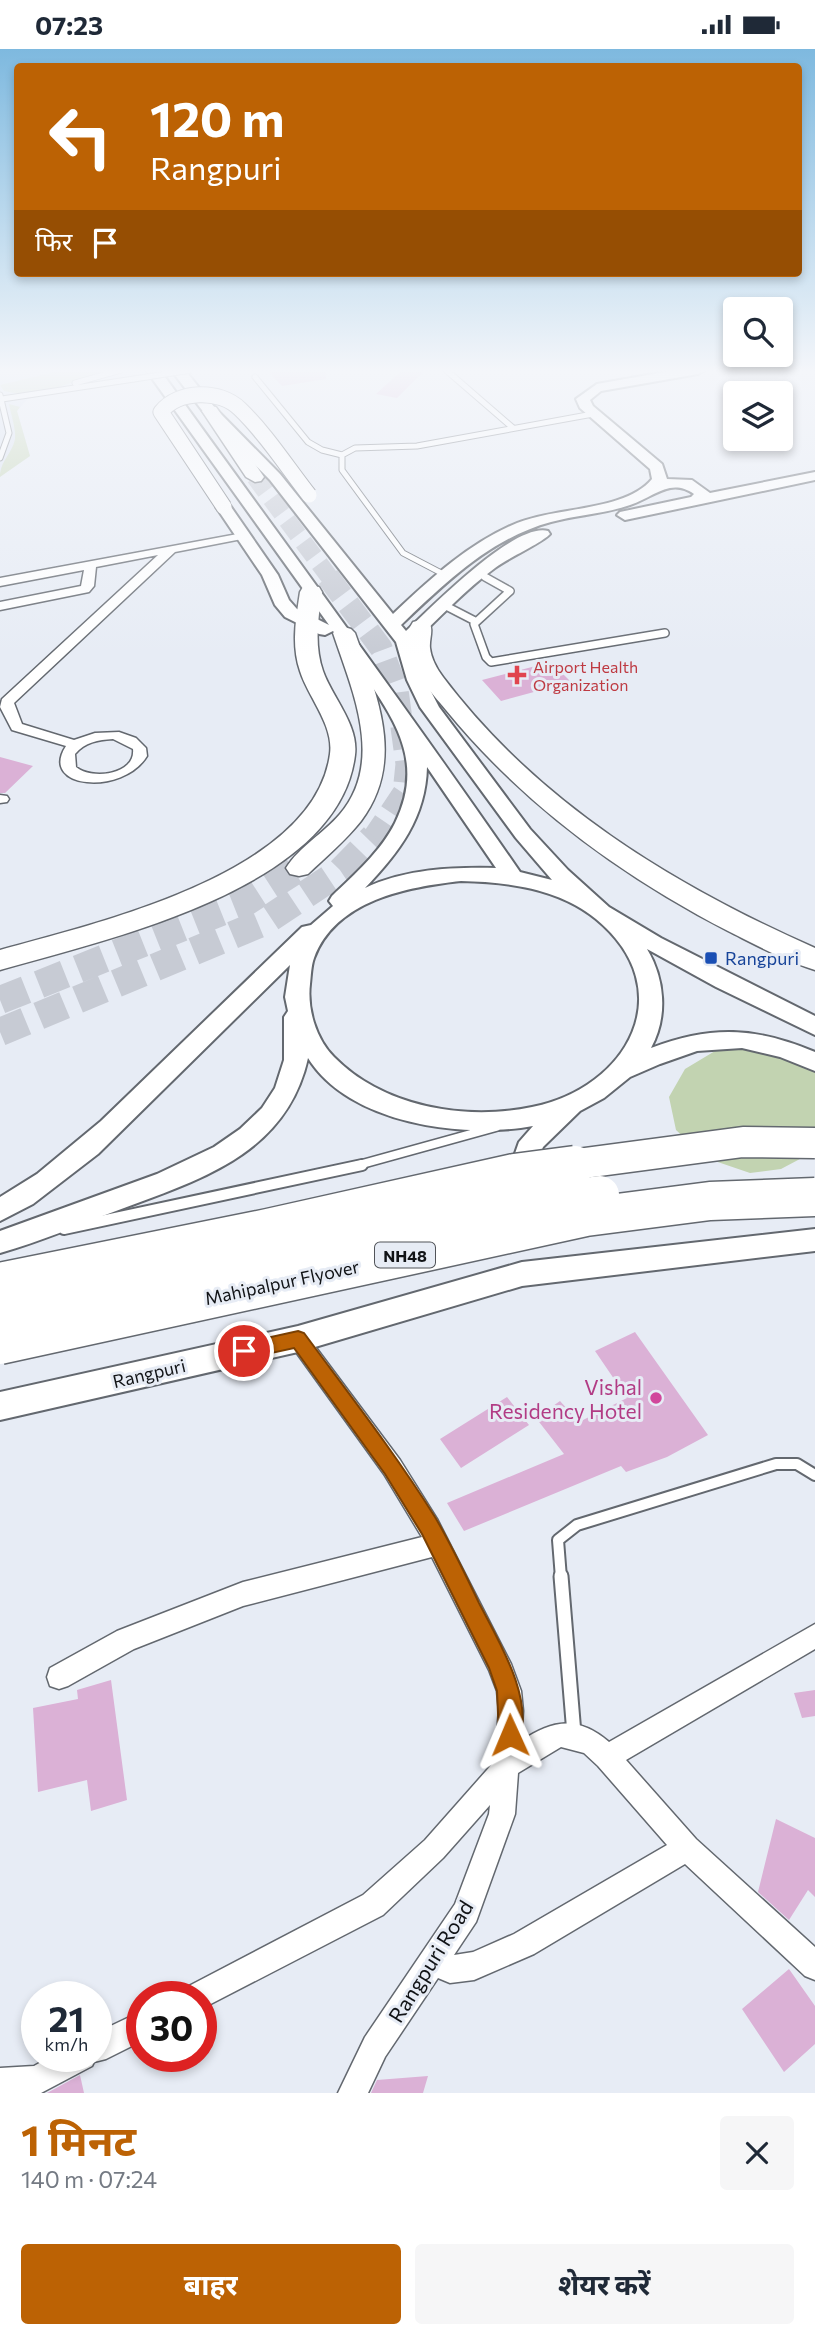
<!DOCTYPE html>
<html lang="hi">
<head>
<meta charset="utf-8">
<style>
	body { margin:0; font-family:Commissioner,"Noto Sans Devanagari",sans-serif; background:#f6f6f7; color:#1f2937; height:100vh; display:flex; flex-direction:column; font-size:26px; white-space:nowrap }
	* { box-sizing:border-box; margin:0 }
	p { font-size:23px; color:#747a83 }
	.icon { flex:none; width:38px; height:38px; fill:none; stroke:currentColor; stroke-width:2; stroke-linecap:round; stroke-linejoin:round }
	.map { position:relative; height:2044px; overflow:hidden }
	.sheet { display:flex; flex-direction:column; background:#fff; flex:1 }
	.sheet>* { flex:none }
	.hud { position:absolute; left:14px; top:14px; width:788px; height:214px; border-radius:7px; box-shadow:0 4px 10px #0003; background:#bc6204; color:#fff; overflow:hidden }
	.controls { position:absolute; left:723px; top:248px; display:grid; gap:14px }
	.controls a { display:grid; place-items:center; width:70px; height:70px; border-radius:7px; background:#fff; box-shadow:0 4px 10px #0003; font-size:35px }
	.speed { position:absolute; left:21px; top:1932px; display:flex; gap:14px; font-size:35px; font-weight:700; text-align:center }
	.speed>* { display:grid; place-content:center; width:91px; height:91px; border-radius:50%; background:#fff; box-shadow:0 4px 10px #0003; line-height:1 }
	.speed small { font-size:18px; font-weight:400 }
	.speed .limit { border:10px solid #d22; background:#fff; color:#111 }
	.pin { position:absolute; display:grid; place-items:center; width:60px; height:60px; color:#fff; margin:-30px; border:4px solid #fff; border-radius:50%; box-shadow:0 2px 7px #0007 }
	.me { position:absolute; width:77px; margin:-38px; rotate:359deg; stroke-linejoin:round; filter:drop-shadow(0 0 5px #0008) }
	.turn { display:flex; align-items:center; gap:24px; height:147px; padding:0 21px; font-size:32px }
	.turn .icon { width:91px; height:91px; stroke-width:2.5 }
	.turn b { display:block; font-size:49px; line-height:60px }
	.then { display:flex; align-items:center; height:66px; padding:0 21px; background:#0003; gap:14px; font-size:26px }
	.round { display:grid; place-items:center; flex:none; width:74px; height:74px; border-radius:7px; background:#f6f6f7 }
	.head { display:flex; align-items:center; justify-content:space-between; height:119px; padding:0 21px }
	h1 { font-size:42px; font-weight:700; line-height:52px; color:#bc6204 }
	.action { display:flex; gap:14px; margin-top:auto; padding:14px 21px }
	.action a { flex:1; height:80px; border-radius:7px; background:#bc6204; color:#fff; font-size:28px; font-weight:700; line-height:80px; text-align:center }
	.action a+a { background:#f6f6f7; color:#1f2937 }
	.status { display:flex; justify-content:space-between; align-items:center; height:49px; padding:0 35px; background:#fff; direction:ltr }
	.status svg { height:19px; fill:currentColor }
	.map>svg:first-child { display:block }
</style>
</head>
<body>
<div class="status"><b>07:23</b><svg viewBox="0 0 49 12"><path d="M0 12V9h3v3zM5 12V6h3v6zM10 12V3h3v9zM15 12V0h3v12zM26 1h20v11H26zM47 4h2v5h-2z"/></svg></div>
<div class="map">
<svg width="815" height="2044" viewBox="0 0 815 2044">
	<rect width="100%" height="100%" fill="#e7ecf5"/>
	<path fill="#d7e0f0" d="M0,321H200L30,347L17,362L30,407L0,427Z"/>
	<path fill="#c2d3b1" d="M63,321H113C77,328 41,352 4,342L0,336Z
		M9,355L20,358L17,362L30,407L0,428C0,412 12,405 15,390C16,379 11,366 9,355Z
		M743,998L772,1001L815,1018V1102L781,1120L750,1124L706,1109L676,1081L669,1048L685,1020L715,1002Z"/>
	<path fill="#dbb1d6" d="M267,321H326V330L282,337Z
		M402,321H425L397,349L376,345Z
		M551,613L571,633L501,652L482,631Z
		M0,708L33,717L5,744H0Z
		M635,1283L708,1386L667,1408L626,1423L621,1417L464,1482L447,1454L564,1405L536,1369L560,1352L579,1373L627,1349L595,1302Z
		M507,1348L529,1376L461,1419L440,1390Z
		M111,1631L127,1751L91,1762L87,1731L38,1743L33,1659L78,1650L77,1641Z
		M815,1641V1667L802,1669L794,1644Z
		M776,1770L815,1789V1848L808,1841L789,1871L758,1843Z
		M789,1920L815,1957V1995L784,2023L742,1960Z
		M80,2026L84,2044H47Z
		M428,2027L423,2044H371L377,2031Z"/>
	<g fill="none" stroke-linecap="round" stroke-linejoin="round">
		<path stroke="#c7cbd4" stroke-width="18" stroke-dasharray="18 9" stroke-linecap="butt" d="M255,428L330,529"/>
		<path stroke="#c7cbd4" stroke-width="23" stroke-dasharray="23 11" stroke-linecap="butt" d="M328,528L381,599L397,641L407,715L404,744L373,790"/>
		<path stroke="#c7cbd4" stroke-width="28" stroke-dasharray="28 14" stroke-linecap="butt" d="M0,951L246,853L299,819
			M0,983L264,873L341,822L374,788"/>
		<g stroke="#63686f" stroke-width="7">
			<path id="service-far4" d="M446,321L513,379
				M255,328L308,393L322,401L342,406
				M75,334L121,321
				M0,346L9,384L0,409
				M2,350L134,330
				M480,525L488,529
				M447,527L403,504L342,421V406L355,399L417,397L593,365"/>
		</g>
		<g stroke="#63686f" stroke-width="10">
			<path id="service-far3" d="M485,528L510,542L474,575L486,608L491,613L665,584
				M444,556L475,572"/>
		</g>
		<g stroke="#63686f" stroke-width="11">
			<path id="service-far2" d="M355,1117L496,1078"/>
		</g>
		<g stroke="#63686f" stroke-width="14">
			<path id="service-far1" d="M64,1180L362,1116
				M561,1529L558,1491L577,1476L776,1415H797L815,1426"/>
		</g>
		<g stroke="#63686f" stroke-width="17">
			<path id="service" d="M561,1527L574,1685"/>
		</g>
		<g stroke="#63686f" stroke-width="3">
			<path id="minor" d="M243,484L247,485V489L175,503L14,654L22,675L74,691L95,684L119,683L136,689L146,699L147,707C123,747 38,740 66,697L12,681L0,658L2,650L158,506L96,518L94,537L89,543L0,561V553L81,537L84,521L0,537V529ZM113,690L133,700C136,726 91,731 76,718L75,705C85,693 98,691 113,690Z
				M0,746L7,747L9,750L7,753L0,754Z
				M298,1281L305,1284L400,1411L437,1470L511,1615L521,1642L523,1662L521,1692C552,1671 578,1666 609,1693L815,1575V1600L626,1711L696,1790L815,1898V1931L805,1927L685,1815L534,1905L474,1931L450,1934L438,1929L385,2008L368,2044H338L365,1988L455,1855L489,1765L490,1756L443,1809L383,1866L201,1960V1948H183L187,1938L363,1846L425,1791L494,1713L499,1662L497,1642L489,1621L432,1508L243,1557L134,1600L68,1637L59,1640L50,1637L47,1628L50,1619L117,1582L243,1533L422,1488L384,1425L291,1296L288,1290L291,1284ZM561,1698L584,1704L598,1717L667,1796L514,1885L473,1903L454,1906L476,1873L515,1765L518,1724Z
				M142,1962V1992L106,2010L94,2013L92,2017L41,2044H0V2019L34,2017L52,2007H96V1984Z"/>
		</g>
		<g stroke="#63686f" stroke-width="4">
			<path id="secondary" d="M146,321H160C280,488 403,653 520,823L552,831L516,789L420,658L407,631L396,593L270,431L205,365L171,321H185L215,359L280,425L393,565C430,530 469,494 517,474C556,458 626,462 652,430L650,420L580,359L576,350L597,335L676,321H705L698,325L601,342L590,351L593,357L662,415L667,430L692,431L710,444L815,423V431L625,471L617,466L620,463L691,448L694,445C670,428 653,449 630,456C604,465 577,466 551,473C491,489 445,534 401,576L406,582C431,559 514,473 548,482L550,485C542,494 508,509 495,519C465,541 440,568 414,593L425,631L439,658L530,780L568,821L609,858L661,889L815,967V986L716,938L647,900C665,930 668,968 651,999C711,976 756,978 815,1003V1022L780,1008L742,999L697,1002L660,1015L630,1028L604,1049L580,1062L543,1098L527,1140L518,1143L509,1140L505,1133L519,1093L533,1077C463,1090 349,1075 308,1009C286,1106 199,1131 116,1162C78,1176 40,1193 0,1204V1182L157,1125L214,1098L240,1080L262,1059L275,1039L284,1011V968L288,962L285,948L290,916L98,1105L33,1155L0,1172V1148L37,1125L101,1072L302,878L311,876L333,857L329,852L332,847C355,825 381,802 395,774C423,717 399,677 367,630C356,614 345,597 333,582L325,586L319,585L285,568L275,556L262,526L216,458L219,455H229L278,526L289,551L297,560L329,576ZM427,718L496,819C452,818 405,820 365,839C399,804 426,768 427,718ZM461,832C507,833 558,839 596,870C682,941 628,1039 532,1058C465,1072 383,1058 334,1008C316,990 307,960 310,935C311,927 311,917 314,909C336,851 407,838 461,832Z
				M815,1180V1202L522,1237L298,1303L0,1371V1343L298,1277L522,1213Z"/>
		</g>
		<g stroke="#63686f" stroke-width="3">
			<path id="trunk" d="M210,357L216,358L264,428L261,432L255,433L246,428L202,362Z
				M344,578L351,580L355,584C377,647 406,712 361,772C346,791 326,808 308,825L299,827L290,825L286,819C299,798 324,784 340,765C385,712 352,641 333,584L337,580Z"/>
		</g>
		<g stroke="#63686f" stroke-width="3">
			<path id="motorway" d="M311,537L319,538L322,543C318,570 314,596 323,622C332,648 359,676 355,706C339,840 107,890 0,921V901C97,874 314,825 330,705C334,676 308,648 300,622C291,596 296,569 300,543L303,538Z
				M421,571L429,573C434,581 429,590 430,599C431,609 437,620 443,628C538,754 673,836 815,899V921C785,912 756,896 728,882C620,826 523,755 446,661C428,639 392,604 413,573Z"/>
		</g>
		<use href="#service-far4" stroke="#fff" stroke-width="5"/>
		<use href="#service-far3" stroke="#fff" stroke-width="7"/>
		<use href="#service-far2" stroke="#fff" stroke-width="8"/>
		<use href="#service-far1" stroke="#fff" stroke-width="10"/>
		<use href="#service" stroke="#fff" stroke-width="13"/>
		<use href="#minor" fill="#fff" fill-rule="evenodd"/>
		<use href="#secondary" fill="#fff" fill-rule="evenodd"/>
		<use href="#trunk" fill="#fff" fill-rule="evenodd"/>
		<use href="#motorway" fill="#fff" fill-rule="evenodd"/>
		<g stroke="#63686f" stroke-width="7" stroke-linecap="butt">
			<path id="service-bridge" d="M134,330L191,321"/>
		</g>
		<g stroke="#63686f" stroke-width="17" stroke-linecap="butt">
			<path id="secondary-bridge" d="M224,458L161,363C178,341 220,340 240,360C266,385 287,418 309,446"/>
		</g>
		<g stroke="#63686f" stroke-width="33" stroke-linecap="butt">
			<path id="motorway-bridge-far1" d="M562,1117L743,1093L815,1094"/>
		</g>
		<g stroke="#63686f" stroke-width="41" stroke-linecap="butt">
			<path id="motorway-bridge" d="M0,1233L268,1179L514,1124L575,1116
				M0,1265L473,1163L600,1146
				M0,1296L586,1168L710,1152L815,1148"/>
		</g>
		<use href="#service-bridge" stroke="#fff" stroke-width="5"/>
		<use href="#secondary-bridge" stroke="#fff" stroke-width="15"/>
		<use href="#motorway-bridge-far1" stroke="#fff" stroke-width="30"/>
		<use href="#motorway-bridge" stroke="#fff" stroke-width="38"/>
	</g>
	<linearGradient id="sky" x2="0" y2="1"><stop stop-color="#7eb9df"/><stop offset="0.53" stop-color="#f4f6fa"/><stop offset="1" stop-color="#f4f6fa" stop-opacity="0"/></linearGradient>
	<rect width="815" height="607" fill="url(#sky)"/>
	<path fill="#bc6204" stroke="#7a4003" stroke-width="2" d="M298,1282L304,1284C349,1345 395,1404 435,1468C451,1495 465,1525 479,1554C498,1591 536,1652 518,1694L510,1698L502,1694L499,1686L497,1642L489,1619L422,1485L385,1425L294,1299L244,1310L237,1308L234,1302L237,1296L244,1294Z"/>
	<path fill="#e0444e" stroke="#e7ecf5" stroke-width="2.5" d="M513.5 615.5h7v7h7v7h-7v7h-7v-7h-7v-7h7z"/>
	<rect fill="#1a4fb4" stroke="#e7ecf5" stroke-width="2.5" x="704" y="902" width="14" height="14" rx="3.5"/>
	<circle fill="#d1479c" stroke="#e7ecf5" stroke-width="2.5" cx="656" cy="1349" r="7"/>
	<g text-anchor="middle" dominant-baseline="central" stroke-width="6" stroke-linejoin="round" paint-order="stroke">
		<g font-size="16" fill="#be3a42" stroke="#e7ecf5" text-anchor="start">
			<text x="533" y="617">Airport Health<tspan x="533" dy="18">Organization</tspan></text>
		</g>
		<rect fill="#e7ecf5" stroke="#515459" stroke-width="2" x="375" y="1193.5" width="60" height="25" rx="5"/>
		<g font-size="16" font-weight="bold" fill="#111316">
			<text x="405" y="1206">NH48</text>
		</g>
		<g font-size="18" fill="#164399" stroke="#e7ecf5" text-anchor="start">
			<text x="725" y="909">Rangpuri</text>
		</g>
		<g font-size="18" fill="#111316" stroke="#e7ecf5">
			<text transform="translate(282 1233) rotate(-12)">Mahipalpur Flyover</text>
			<text transform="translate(149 1324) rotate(-13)">Rangpuri</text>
		</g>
		<g font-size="21" fill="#b23c85" stroke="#e7ecf5" text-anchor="end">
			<text x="642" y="1337">Vishal<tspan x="642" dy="24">Residency Hotel</tspan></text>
		</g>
		<g font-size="21" fill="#111316" stroke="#e7ecf5">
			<text transform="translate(430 1912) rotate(-58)">Rangpuri Road</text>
		</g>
	</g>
</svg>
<div class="controls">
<a><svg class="icon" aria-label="search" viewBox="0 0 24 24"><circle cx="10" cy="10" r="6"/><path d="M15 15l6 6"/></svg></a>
<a><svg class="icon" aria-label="layers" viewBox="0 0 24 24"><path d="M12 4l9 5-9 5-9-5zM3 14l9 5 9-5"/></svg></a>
</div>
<div class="speed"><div>21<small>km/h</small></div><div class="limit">30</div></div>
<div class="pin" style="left:244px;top:1302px;background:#d93025"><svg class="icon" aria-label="arrive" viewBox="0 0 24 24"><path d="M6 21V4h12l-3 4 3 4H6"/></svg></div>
<svg class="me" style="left:510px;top:1686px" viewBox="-20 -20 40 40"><path d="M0-17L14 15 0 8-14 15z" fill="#bc6204" stroke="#fff" stroke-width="4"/></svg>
<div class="hud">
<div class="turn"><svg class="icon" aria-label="left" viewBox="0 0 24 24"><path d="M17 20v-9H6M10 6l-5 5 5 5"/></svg><div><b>120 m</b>Rangpuri</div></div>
<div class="then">फिर<svg class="icon" aria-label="arrive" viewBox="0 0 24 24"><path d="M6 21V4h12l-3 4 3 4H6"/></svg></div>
</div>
</div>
<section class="sheet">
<div class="head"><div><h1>1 मिनट</h1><p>140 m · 07:24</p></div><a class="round"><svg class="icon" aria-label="close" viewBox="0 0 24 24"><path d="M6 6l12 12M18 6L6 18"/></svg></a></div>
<div class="action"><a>बाहर</a><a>शेयर करें</a></div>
</section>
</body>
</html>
